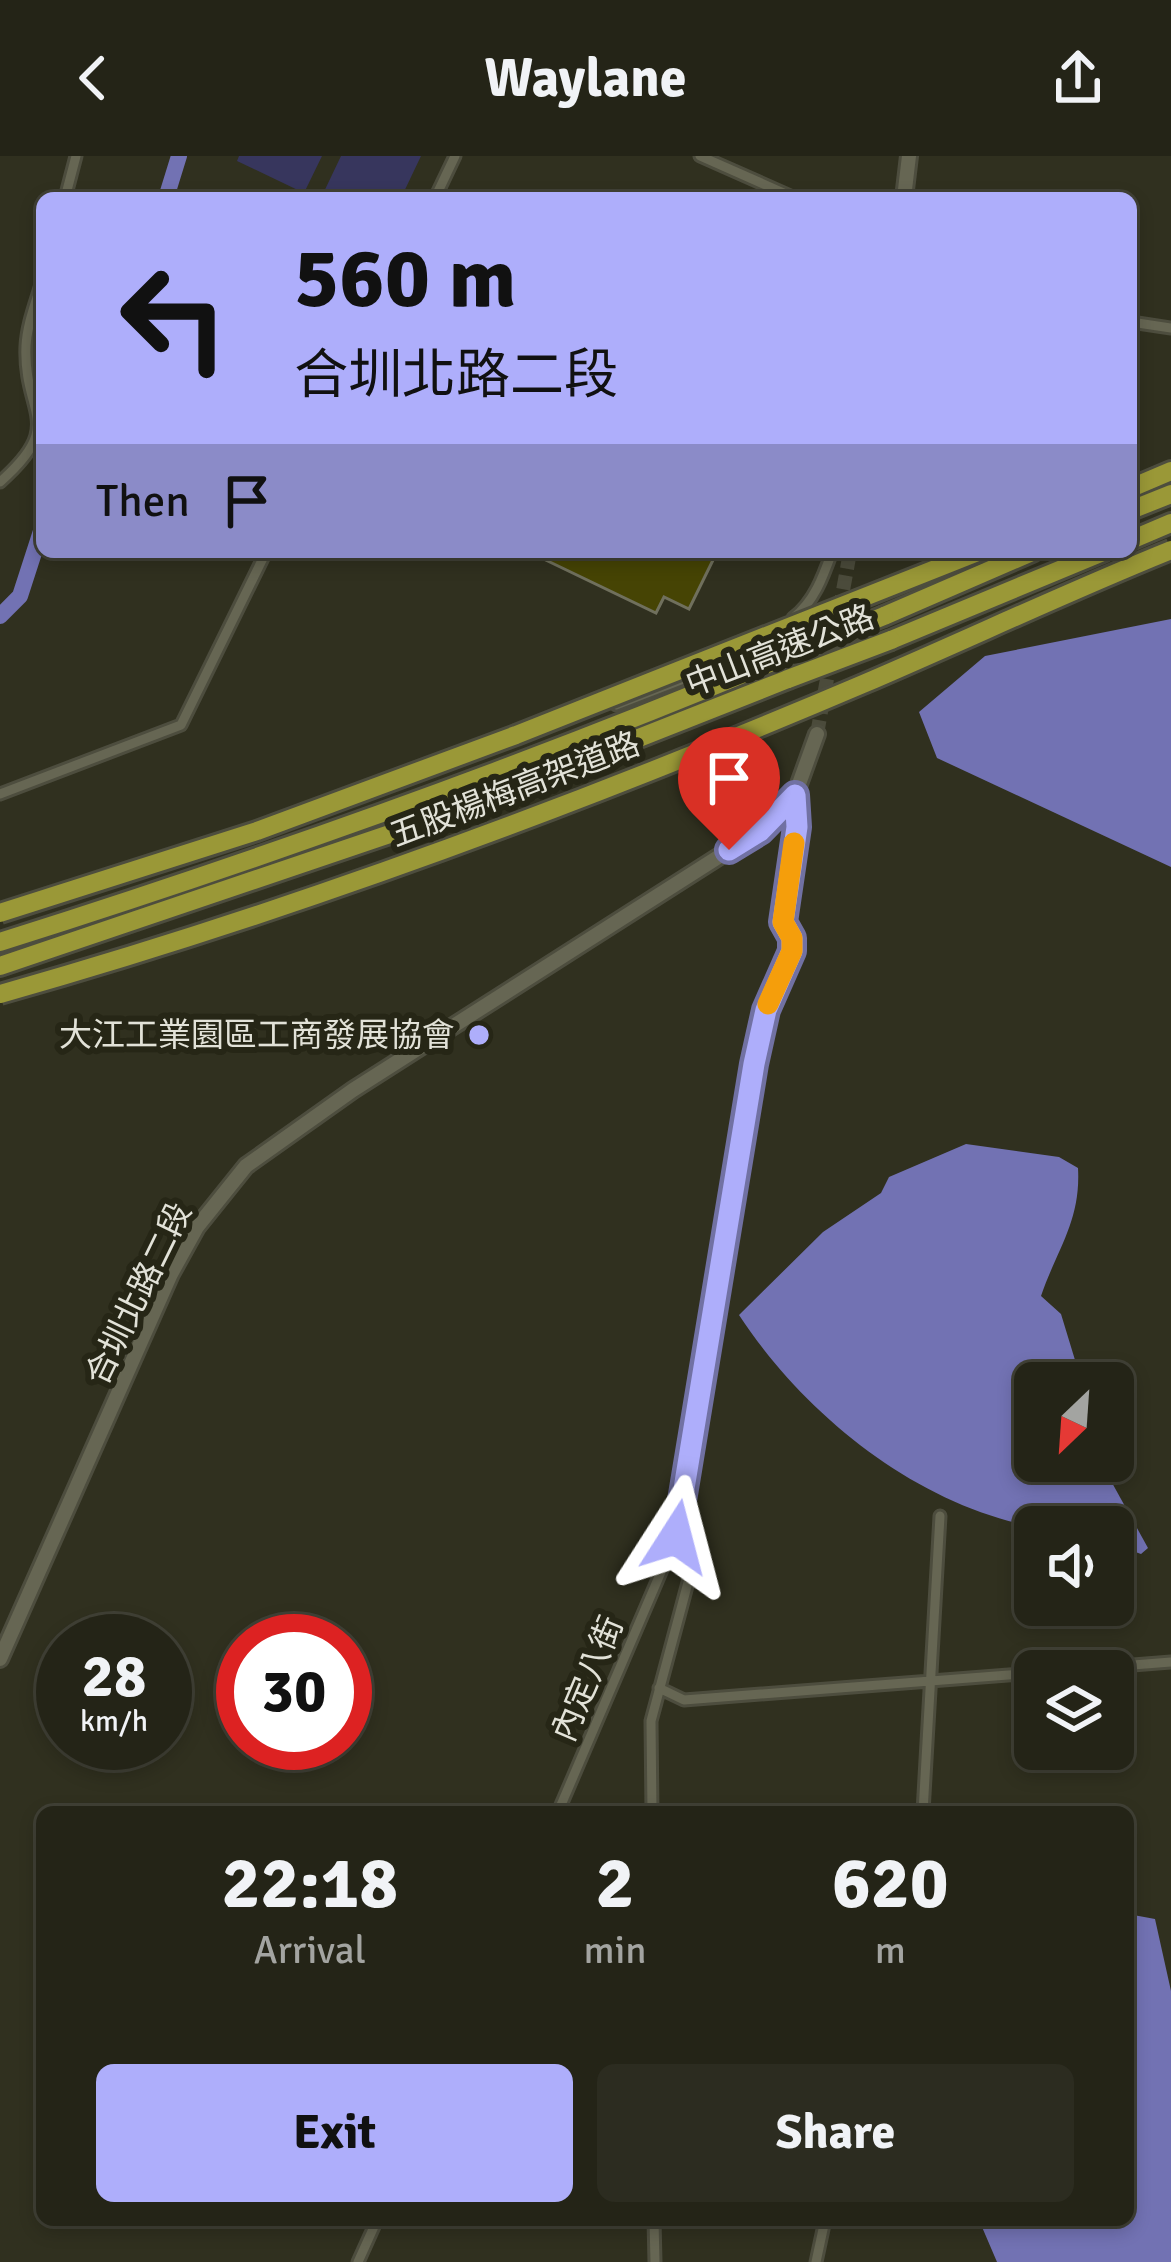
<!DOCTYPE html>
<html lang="en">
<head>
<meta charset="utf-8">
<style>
	body { margin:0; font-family:Signika,"Noto Sans TC",sans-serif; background:#2c2c20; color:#f1f3f6; height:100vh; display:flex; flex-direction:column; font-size:45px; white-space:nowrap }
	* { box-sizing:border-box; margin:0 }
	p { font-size:39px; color:#a3a4a1 }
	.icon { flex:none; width:66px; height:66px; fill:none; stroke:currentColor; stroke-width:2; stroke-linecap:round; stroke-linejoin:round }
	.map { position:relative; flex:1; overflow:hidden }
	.side { position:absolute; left:36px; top:1650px; width:1098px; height:420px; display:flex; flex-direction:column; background:#242417; border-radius:18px; box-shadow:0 6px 18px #0003,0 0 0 3px #414136 }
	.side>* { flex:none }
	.guide { position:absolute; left:36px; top:36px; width:1101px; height:366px; border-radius:18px; box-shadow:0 6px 18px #0003,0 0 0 3px #414136; background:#aeaefb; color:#111; overflow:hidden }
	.needle { width:78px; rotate:205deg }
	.fabs { position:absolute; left:1014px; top:1206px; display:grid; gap:24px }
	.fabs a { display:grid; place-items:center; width:120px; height:120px; border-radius:18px; background:#242417; box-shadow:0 6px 18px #0003,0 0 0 3px #414136; font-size:60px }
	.speed { position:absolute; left:36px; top:1458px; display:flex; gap:24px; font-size:60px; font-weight:700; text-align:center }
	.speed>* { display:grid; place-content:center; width:156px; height:156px; border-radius:50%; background:#242417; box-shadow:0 6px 18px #0003,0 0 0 3px #414136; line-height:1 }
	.speed small { font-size:30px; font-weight:400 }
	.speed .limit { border:18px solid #d22; background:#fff; color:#111 }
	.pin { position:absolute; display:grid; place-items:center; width:102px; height:102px; color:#fff; margin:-123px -51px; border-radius:50% 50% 50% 0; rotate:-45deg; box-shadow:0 0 12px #0007 }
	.pin .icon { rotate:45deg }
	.me { position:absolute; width:132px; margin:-66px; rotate:9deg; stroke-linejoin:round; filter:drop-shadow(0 0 9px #0008) }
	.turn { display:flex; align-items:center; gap:42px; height:252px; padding:0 60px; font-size:54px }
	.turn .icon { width:156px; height:156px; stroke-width:2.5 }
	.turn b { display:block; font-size:84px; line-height:102px }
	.then { display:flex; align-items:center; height:114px; padding:0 60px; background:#0003; gap:24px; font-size:45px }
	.eta { display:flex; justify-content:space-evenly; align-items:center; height:204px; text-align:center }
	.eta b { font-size:72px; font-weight:700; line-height:84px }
	.cta { display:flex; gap:24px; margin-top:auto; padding:24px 60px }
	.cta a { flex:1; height:138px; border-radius:18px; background:#aeaefb; color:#111; font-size:48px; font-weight:700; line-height:138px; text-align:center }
	.cta a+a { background:#2c2c20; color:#f1f3f6 }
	header { display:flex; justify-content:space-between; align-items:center; height:156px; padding:0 60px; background:#242417; font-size:54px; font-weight:700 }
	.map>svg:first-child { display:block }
</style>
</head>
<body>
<header><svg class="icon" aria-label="back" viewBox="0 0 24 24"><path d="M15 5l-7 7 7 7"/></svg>Waylane<svg class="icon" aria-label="share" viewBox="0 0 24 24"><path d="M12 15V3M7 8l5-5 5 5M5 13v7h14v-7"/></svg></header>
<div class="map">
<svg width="1171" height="2106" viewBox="0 0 1171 2106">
	<rect width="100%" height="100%" fill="#30301f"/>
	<path fill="#37365d" d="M239,0H322L304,37L237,5Z
		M341,0H421L401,42H321Z"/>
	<path fill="#7272b3" d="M1171,463V711L937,602L919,556L985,500Z
		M966,988L1059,1001L1078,1012C1081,1065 1057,1093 1041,1140L1061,1158L1082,1227H1035V1305H1100L1148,1392L1141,1398L1113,1388V1371C1087,1371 1056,1375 1030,1370C913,1346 804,1258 739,1159L823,1076L881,1037L889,1021Z
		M1128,1758L1155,1763L1171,1835V2106H997L979,2064H1128Z"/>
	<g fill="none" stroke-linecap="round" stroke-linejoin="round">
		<path stroke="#7272b3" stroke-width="16" d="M166,42L179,0
			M0,460L20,440L42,372"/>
	</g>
	<path fill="#464404" stroke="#70705d" stroke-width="3" d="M529,396H717L689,453L664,441L656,457Z"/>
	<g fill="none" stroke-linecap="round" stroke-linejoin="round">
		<path stroke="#4b4b3b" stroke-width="14" stroke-dasharray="14 7" stroke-linecap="butt" d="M817,578L850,396"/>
		<g stroke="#4d4d3e" stroke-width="15">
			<path id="street" d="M700,0L795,42
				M65,42L76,0
				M435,42L455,0
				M1131,166L1171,172
				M0,326C67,267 23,259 26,190C27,168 36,146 42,125
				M793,462C814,446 823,421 832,396
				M616,549L743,500L755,491
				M0,638L181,569L266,396
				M1057,1515L1171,1506
				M659,1532L684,1544L1035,1517
				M558,1656L676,1381L754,908L766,853L792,795V782L783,766L797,671L795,639
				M652,1656L651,1565L694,1404L689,1391L676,1381
				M923,1656L940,1360
				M654,2064L655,2106
				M358,2106L377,2064
				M816,2106L825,2064"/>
		</g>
		<g stroke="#4d4d3e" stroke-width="20">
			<path id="secondary" d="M904,42L909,0
				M0,1503L171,1118L197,1071L246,1010L353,934L759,675L795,639L817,578"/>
		</g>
		<g stroke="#4d4d3e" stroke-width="24">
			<path id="highway" d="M1131,332L1171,315
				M1131,354L1171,338
				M1131,384L1171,367
				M884,460L1032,396
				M891,484L1103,396
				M0,786C265,702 527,609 784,501
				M0,810L434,663L788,523"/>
		</g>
		<use href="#street" stroke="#666653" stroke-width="9"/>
		<use href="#secondary" stroke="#666653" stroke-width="14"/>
		<use href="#highway" stroke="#9a9837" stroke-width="18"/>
		<g stroke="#4d4d3e" stroke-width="24" stroke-linecap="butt">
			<path id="highway-bridge" d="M784,501L884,460
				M788,523L891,484
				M0,757L257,675L516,579L978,396
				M0,838C294,755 581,648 863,528C966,484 1067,436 1171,394"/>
		</g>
		<use href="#highway-bridge" stroke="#9a9837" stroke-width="18"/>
	</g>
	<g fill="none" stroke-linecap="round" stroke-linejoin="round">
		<g stroke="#7171a3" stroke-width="30">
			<path id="route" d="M676,1381L754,908L766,854L792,795V782L783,766L797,671L795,639L760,675L729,694"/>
		</g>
		<use href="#route" stroke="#aeaefb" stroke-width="21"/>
		<path stroke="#f59e0b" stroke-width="21" d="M768,848L792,795V782L783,766L794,687"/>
	</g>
	<circle fill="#aeaefb" stroke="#262616" stroke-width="4.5" cx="479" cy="879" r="12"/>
	<g text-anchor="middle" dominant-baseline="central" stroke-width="12" stroke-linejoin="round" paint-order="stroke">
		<g font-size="33" fill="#e2e2d8" stroke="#262616">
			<text transform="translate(780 495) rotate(-21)">中山高速公路</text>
			<text transform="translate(515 634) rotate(-21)">五股楊梅高架道路</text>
			<text transform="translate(139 1138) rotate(-64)">合圳北路二段</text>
			<text transform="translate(588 1523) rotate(-67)">內定八街</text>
		</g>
		<g font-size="33" fill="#e2e2d8" stroke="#262616" text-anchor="end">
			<text x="455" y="879">大江工業園區工商發展協會</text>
		</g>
	</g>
</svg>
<div class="fabs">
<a><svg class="needle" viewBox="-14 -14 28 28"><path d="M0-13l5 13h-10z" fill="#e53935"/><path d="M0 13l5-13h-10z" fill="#a3a4a1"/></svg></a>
<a><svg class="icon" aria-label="sound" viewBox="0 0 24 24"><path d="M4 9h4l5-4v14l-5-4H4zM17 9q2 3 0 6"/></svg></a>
<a><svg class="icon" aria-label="layers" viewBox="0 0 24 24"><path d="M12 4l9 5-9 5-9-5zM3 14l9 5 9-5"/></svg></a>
</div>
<div class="speed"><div>28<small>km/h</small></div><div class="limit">30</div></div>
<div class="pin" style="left:729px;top:694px;background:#d93025"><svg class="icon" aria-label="arrive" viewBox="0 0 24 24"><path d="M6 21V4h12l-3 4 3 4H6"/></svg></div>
<svg class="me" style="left:676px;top:1381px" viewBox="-20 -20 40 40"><path d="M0-17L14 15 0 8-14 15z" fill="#aeaefb" stroke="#fff" stroke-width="4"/></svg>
<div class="guide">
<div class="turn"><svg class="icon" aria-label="left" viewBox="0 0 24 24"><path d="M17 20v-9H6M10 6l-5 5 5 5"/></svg><div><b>560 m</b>合圳北路二段</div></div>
<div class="then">Then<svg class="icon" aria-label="arrive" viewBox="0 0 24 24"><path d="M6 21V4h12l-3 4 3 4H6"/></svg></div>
</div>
<section class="side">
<div class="eta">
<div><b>22:18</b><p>Arrival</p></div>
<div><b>2</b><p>min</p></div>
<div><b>620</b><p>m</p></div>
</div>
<div class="cta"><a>Exit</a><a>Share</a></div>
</section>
</div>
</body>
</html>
